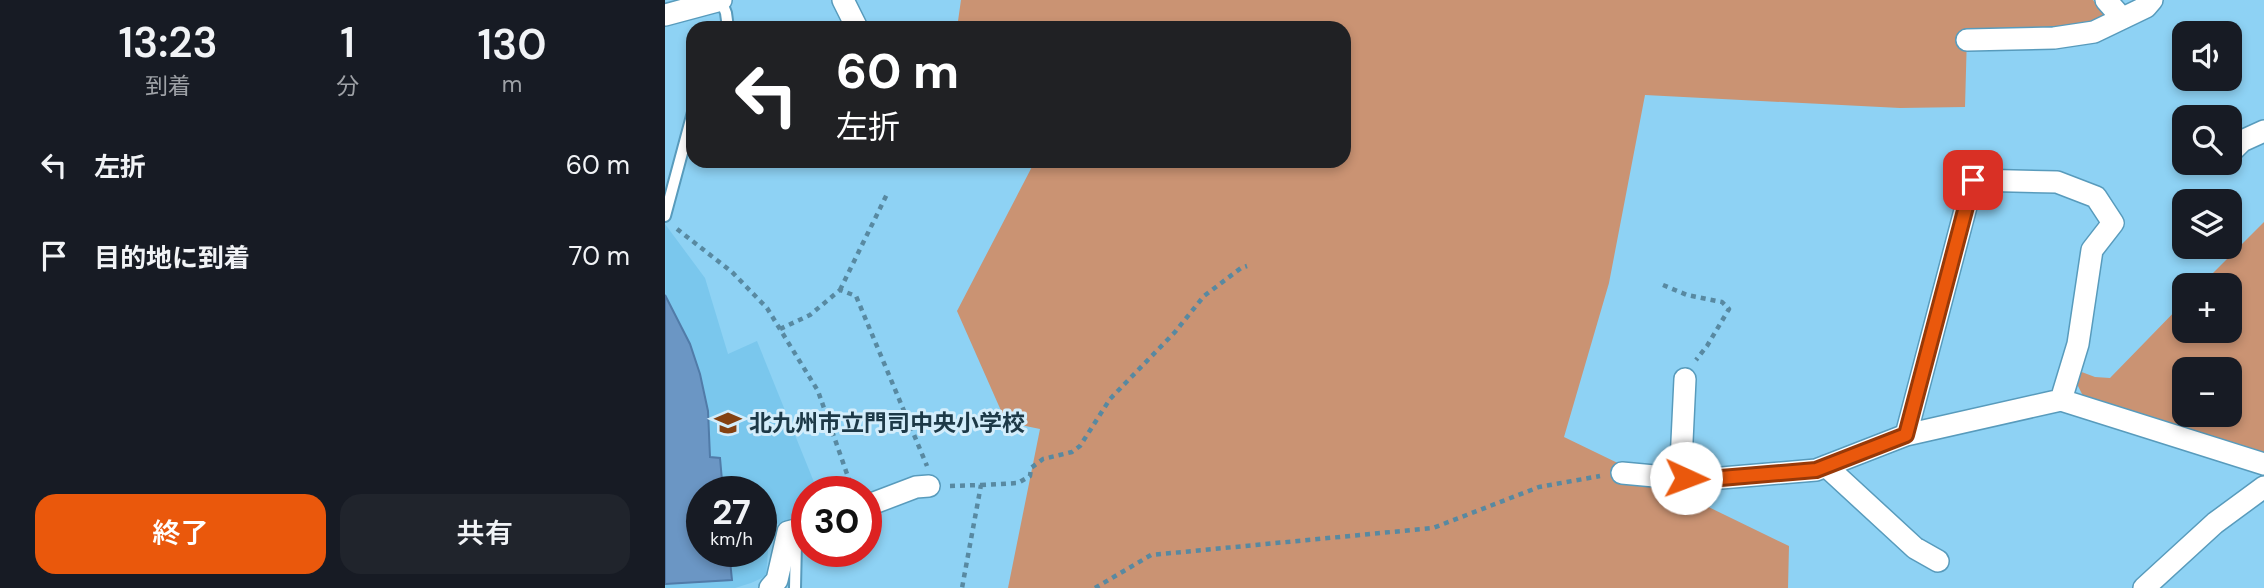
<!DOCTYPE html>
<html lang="ja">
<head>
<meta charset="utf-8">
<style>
	body { margin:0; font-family:"DM Sans","Noto Sans JP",sans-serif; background:#20242c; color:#f1f3f6; height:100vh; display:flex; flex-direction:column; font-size:26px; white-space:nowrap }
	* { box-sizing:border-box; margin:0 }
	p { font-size:23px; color:#9ea1a6 }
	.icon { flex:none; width:38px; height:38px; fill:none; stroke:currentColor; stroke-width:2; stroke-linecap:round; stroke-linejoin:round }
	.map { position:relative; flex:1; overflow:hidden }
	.panel { display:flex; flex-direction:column; background:#171b24; width:665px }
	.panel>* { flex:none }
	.top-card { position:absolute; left:21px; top:21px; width:665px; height:147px; border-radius:21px; box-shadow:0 4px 10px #0003; background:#202124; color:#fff; overflow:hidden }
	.buttons { position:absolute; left:1507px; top:21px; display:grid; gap:14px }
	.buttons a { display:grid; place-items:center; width:70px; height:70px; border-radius:14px; background:#171b24; box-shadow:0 4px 10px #0003; font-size:35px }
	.speed { position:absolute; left:21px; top:476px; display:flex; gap:14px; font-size:35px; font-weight:700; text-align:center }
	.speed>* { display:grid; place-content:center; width:91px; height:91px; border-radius:50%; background:#171b24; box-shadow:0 4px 10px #0003; line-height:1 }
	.speed small { font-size:18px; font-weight:400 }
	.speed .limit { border:10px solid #d22; background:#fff; color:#111 }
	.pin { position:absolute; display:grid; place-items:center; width:60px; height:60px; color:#fff; margin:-30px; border-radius:14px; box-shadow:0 4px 10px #0006 }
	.me { position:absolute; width:77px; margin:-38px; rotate:92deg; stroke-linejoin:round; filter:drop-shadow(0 0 5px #0008) }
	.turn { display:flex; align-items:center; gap:24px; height:147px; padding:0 35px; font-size:32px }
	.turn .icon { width:91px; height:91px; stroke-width:2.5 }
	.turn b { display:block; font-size:49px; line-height:60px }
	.eta { display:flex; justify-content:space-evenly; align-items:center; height:119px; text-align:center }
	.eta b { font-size:42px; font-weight:600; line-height:49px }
	.cta { display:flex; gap:14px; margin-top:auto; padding:14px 35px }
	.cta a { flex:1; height:80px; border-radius:21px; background:#ea580c; color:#fff; font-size:28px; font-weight:600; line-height:80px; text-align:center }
	.cta a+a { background:#20242c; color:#f1f3f6 }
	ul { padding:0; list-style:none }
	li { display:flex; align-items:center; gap:21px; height:91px; padding:0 35px }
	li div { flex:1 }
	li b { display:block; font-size:26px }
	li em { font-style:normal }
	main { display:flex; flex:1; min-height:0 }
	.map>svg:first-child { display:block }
</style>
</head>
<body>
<main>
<section class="panel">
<div class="eta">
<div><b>13:23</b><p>到着</p></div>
<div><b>1</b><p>分</p></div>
<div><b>130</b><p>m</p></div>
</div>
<ul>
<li><svg class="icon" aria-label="left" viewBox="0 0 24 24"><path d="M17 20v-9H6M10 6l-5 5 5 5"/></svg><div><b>左折</b></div><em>60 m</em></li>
<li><svg class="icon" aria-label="arrive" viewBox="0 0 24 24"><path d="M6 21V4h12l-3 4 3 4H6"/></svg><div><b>目的地に到着</b></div><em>70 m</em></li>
</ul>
<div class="cta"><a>終了</a><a>共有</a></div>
</section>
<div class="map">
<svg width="1599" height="588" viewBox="0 0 1599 588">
	<rect width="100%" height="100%" fill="#8ed2f4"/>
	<path fill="#7ac7ed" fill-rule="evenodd" d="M0,224L40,278L63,354L92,341L153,492H142V516L105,526L101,576L86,583L70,588H0ZM37,492H96V551H37Z"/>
	<path fill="#ca9373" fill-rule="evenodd" d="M296,0H1428L1442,17L1427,26L1302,35L1300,107L1235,108L980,95L944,283L899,437L1124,546L1123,588H343L375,429L341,422L292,311L370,161H679V28H292Z
		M1599,222V460L1421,402L1411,382L1414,371L1430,377L1445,378L1519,302V331H1564V285H1536ZM1519,369H1564V415H1519Z"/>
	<path fill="#6b96c4" stroke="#517ba8" stroke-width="2" d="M0,295L25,344L35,374L43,411L45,457L55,458L58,492H37V551H64L67,580L0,584Z"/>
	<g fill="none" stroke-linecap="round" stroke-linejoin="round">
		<g stroke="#589bbc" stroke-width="14">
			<path id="service" d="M56,0L61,13L63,28
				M0,216L28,112
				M129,531L131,541L130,588"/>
		</g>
		<g stroke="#589bbc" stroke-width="24">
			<path id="minor" d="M178,0L192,28
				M1441,0L1456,17
				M0,15L56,0
				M1302,40L1389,38L1429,32L1481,7L1487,0
				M1569,149L1577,141L1599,131
				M1020,379L1016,462L1021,478
				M1241,435L1308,180L1392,182L1431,197L1448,223L1427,250L1413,344L1396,400
				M1161,466L1250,548L1273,561
				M957,473L1033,480L1151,470L1241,435L1396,400L1599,464
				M201,506L251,487L264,486
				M105,588L112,580L123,532L142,527
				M1479,588L1550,523L1599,487"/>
		</g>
		<path stroke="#5889a1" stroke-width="4.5" stroke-dasharray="5 5" stroke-linecap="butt" d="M12,229L67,272L102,308L153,391L188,491
			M998,285L1022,295L1057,302L1064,309L1042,346L1031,360
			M175,290L222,194
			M115,329L145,315L175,290L191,296L262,466
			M316,485L353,483L365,476L366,468L378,459L407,452L415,446L445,399L510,332L539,296L576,268L582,266
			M285,486L316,485L297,588
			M430,588L486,555L768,528L874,487L935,476"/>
		<use href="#service" stroke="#fff" stroke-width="10"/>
		<use href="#minor" stroke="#fff" stroke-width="21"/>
	</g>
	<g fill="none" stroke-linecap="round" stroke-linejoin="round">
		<g stroke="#983908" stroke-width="18">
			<path id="route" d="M1021,478L1032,480L1151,470L1241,435L1308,180"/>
		</g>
		<use href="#route" stroke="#ea580c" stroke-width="12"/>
	</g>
	<defs>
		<g id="school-bare" transform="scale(2.1)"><path d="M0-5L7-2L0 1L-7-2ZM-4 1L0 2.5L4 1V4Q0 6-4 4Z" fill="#844111" stroke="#d3edfb" stroke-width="2.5" paint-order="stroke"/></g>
	</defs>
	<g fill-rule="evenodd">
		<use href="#school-bare" x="63" y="423"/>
	</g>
	<g text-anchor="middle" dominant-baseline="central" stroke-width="6" stroke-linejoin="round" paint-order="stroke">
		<g font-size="23" font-weight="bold" fill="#1d3947" stroke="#d3edfb" text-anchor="start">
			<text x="84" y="423">北九州市立門司中央小学校</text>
		</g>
	</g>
</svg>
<div class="buttons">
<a><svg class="icon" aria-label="sound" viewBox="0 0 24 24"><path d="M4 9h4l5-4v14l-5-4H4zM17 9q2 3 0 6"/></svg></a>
<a><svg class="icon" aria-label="search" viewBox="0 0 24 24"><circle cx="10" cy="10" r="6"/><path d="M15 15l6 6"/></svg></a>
<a><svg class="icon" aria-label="layers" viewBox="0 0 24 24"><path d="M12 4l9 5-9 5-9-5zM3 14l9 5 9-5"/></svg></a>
<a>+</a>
<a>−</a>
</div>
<div class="speed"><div>27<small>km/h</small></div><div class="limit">30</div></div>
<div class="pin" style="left:1308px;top:180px;background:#d93025"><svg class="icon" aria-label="arrive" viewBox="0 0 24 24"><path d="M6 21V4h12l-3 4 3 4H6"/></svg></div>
<svg class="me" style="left:1021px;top:478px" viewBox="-20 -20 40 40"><circle r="19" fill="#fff"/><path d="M0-13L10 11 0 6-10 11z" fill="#ea580c"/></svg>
<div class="top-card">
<div class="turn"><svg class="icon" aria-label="left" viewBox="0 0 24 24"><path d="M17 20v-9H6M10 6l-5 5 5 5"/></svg><div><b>60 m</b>左折</div></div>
</div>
</div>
</main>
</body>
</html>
